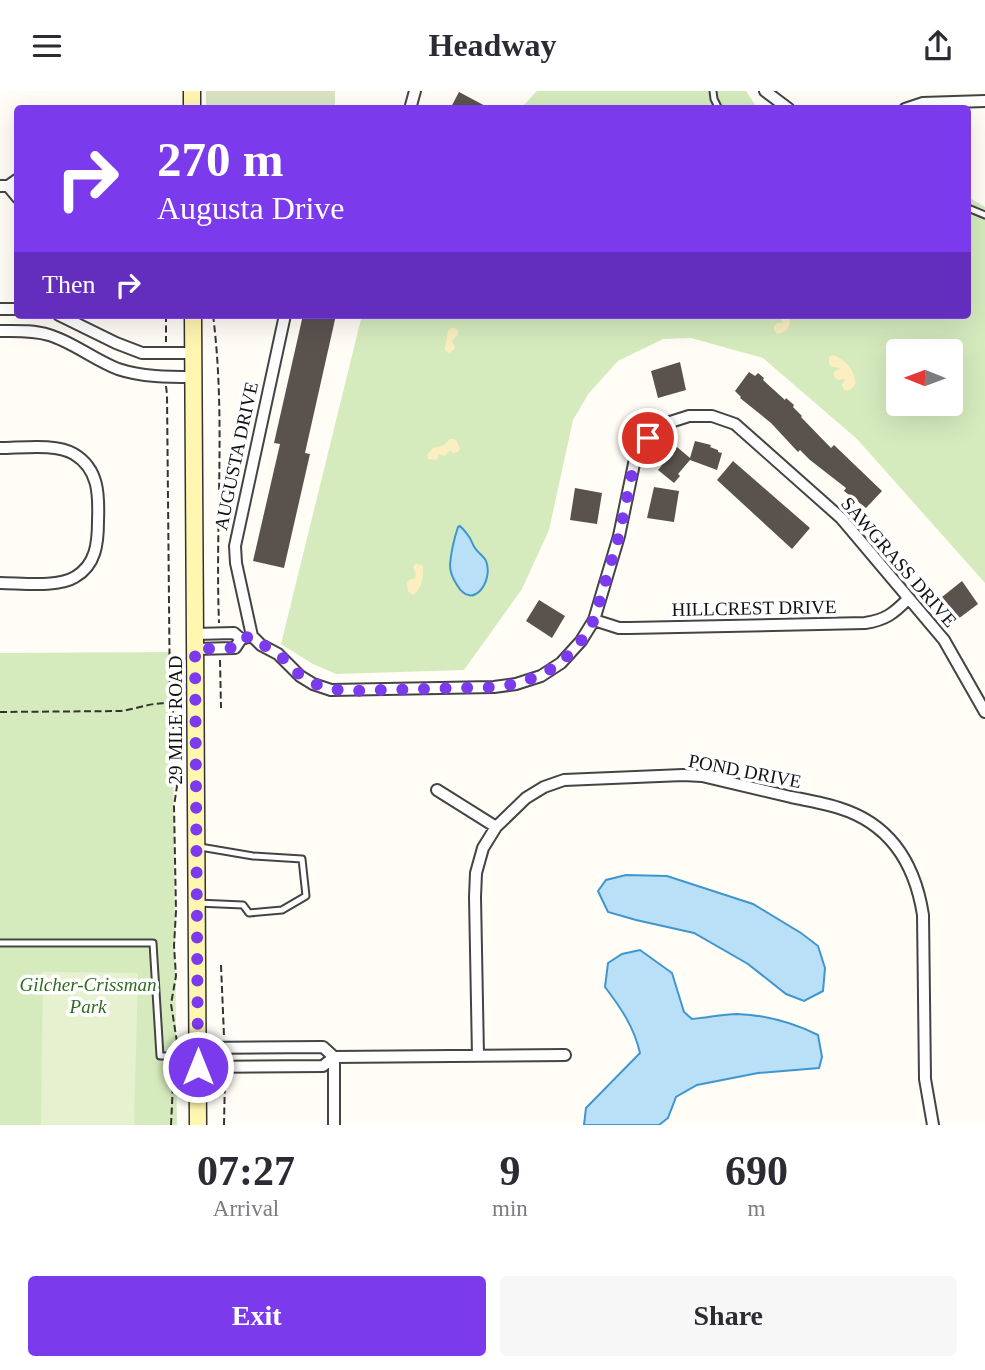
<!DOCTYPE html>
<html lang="en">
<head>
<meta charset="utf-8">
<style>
	body { margin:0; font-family:"Times New Roman",serif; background:#f7f7f7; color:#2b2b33; height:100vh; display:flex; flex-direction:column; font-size:26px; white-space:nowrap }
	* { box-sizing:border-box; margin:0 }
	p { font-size:23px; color:#7c7c81 }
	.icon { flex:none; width:38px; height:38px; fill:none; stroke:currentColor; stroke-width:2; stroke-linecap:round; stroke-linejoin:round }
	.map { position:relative; height:1034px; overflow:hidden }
	.panel { display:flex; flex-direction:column; background:#fff; flex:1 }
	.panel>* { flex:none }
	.guide { position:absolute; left:14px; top:14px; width:957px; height:214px; border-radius:7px; box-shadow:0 7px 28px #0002; background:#7c3aed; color:#fff; overflow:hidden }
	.needle { width:46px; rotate:271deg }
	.fabs { position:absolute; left:886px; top:248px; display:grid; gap:14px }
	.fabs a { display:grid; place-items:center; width:77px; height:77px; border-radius:7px; background:#fff; box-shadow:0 7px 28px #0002; font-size:35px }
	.pin { position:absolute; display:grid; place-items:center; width:60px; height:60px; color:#fff; margin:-30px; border:4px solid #fff; border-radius:50%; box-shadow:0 2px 7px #0007 }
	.me { position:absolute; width:77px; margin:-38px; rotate:0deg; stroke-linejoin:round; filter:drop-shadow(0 0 5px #0008) }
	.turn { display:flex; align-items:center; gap:24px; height:147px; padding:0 28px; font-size:32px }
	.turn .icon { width:91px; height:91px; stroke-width:2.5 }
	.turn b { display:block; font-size:49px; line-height:60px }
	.then { display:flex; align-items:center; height:66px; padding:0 28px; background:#0003; gap:14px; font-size:26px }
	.eta { display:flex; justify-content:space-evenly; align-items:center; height:119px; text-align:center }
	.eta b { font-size:42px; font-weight:700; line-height:49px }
	.button { display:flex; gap:14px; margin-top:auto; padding:14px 28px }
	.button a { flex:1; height:80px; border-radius:7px; background:#7c3aed; color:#fff; font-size:28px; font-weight:700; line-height:80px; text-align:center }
	.button a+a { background:#f7f7f7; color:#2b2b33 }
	header { display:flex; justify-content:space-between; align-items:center; height:91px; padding:0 28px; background:#fff; font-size:32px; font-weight:700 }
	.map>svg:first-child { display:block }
</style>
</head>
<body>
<header><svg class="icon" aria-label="menu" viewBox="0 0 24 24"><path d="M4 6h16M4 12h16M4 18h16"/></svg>Headway<svg class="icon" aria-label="share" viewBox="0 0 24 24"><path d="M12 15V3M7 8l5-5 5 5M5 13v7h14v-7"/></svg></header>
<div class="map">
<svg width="985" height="1034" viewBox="0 0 985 1034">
	<rect width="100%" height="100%" fill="#fffdf5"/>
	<path fill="#d5ebbd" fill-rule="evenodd" d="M537,0H746L757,17L520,18Z
		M968,106L985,116V492L857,348L763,267L691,247L663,248L618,270L589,302L573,329L549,439L522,498L464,579L336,583L313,573L281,553L362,224H968ZM898,261H950V313H898Z
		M172,561L177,1034H0V562Z"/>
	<path fill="#fbeec1" d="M784,224H787C794,233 787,242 777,243L774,239V235L777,232H782L781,227Z
		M451,237H454L458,239V243L452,250L455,256L454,259L449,262L445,259V257L448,240Z
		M833,264C845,268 857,281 855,294L850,299H844L842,294L845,288L838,289L834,286V281L840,277L832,276L829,273V266Z
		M450,348H455L460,357L458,361L453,362L450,359L445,365L439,363L437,369L428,368L427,364L433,357L444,354Z
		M416,472L423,475C424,485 422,498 413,504L408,500L407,492L409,489L415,487L416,483L413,476Z"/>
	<path fill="#d9e3c4" d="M206,0H335V17H206Z"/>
	<path fill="#e6f2cf" d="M43,881L138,882L134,1034H41Z"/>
	<path fill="#b9e0f7" stroke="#3f96cf" stroke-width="2" d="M460,435C462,437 465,440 467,443C471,447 472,453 475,457C478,462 484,465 486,470C494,489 473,521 457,494C453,488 450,481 450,474C451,461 454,448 458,436Z
		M626,784L667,785L753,813L801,842L818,855L825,877L823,900L804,910L786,903L748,873L694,842L636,829L608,821L598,800L606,789Z
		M640,859L672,882L684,921L692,928C707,927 722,923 737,923C766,924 792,931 818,944L822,966L819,977L758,982L697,994L676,1006L668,1027L659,1034H584L586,1017L640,962C634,936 621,917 605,896L608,872L622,863Z"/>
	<path fill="#5a524d" d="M459,1L491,18H450Z
		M303,224H336L305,362L310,363L284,477L253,470L280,353L274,352Z
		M680,271L686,299L658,307L651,280Z
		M749,281L755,285L758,282L764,287L763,289L785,309L786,307L794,314L793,316L802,325L801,326L831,357L834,354L882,400L866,417L844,400L846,397L810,369L800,359L798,361L771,332L740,307L741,306L735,300Z
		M695,350L711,354L710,356L718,359V361L722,362L717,379L690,369L678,383L680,385L674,392L658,379L677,356L690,367Z
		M733,370L810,437L792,458L717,389Z
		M654,396L679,400L674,431L647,427Z
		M575,397L602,402L597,433L570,429Z
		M962,490L978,513L958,528L942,506Z
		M539,509L565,525L552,547L526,530Z"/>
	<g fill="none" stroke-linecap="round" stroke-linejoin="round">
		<g stroke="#444" stroke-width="9">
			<path id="lane" d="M713,0L714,8L719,18
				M968,117L985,124
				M197,812L243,814L249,822L282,819L306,805L302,768L253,765L200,756
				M0,852H153L160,965H195"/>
		</g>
		<g stroke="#444" stroke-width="14">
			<path id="street" d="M765,0L789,18
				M410,18L415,0
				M905,18L923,12L985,10
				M0,95H8L18,88
				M8,95L18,107
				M0,218H18
				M59,224L116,252L142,262H193
				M0,240C16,240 33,239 49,244C73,251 94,269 118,278C142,286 168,286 194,286
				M0,357C21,357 56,352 74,363C99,378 99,404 98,430C98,452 96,474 75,486C57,497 21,492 0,492
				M594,529L619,537H629L865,532C886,529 894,522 908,508
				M195,543L234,542L241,548
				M252,545L261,554L278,563L300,585L313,593L331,599L494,596L516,593L541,585L561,572L581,550L594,529L619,445L635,368L648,347L664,333L689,325H712L735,333L841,427L944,549L985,621
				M252,545L236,472L235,455L285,224
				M195,558L235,557L241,548L252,545
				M437,699L496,736
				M198,957L323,956L334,966
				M478,965L475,806L476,782L483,757L496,736L526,707L544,696L564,689L683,684L702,685C732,692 762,699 791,706C807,709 823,712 839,717C891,733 915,773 923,824L925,988L933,1034
				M334,966V1034
				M198,976L323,975L334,966L565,964"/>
		</g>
		<g stroke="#333" stroke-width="19">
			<path id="secondary" d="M192,0V18
				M193,224L198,1034"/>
		</g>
		<path stroke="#333" stroke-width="2" stroke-dasharray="7 3.5" stroke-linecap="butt" d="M166,224V251
			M213,224C226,326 215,430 219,532
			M166,295L167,304L170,615
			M220,569L221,617
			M0,621L121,620C137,618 155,610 169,613L173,618L174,679L177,695L174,715L176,820L174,855L176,885L171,913L177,951L176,956
			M221,874L224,945
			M171,1034L174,972
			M224,1034L225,986"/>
		<use href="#lane" stroke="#fff" stroke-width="5"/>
		<use href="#street" stroke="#fff" stroke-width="10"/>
		<use href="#secondary" stroke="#fff6b0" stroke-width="16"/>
	</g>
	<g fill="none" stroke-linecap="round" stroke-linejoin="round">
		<path stroke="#7c3aed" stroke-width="12" stroke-dasharray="0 21.6" d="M198,976L195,558L235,557L241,548L252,545C262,555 269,556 279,564C287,570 292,578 300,584C314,595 330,598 348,600L494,596L516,593L541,584L561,572L581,550L594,529L619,445L635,368L648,347"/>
	</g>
	<g text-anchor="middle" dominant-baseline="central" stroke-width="7" stroke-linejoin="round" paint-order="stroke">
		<g font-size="19" fill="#111" stroke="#fff">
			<text transform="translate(236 365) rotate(-78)">AUGUSTA DRIVE</text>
			<text transform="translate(899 471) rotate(49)">SAWGRASS DRIVE</text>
			<text transform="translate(754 517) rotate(-1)">HILLCREST DRIVE</text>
			<text transform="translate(175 629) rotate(-90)">29 MILE ROAD</text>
			<text transform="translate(745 680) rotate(11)">POND DRIVE</text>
		</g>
		<g font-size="19" font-style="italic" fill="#2f6b1f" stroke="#fff">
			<text x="88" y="893">Gilcher-Crissman<tspan x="88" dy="22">Park</tspan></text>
		</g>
	</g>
</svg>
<div class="fabs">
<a><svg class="needle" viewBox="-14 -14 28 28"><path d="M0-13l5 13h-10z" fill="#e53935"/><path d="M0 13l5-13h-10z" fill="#7c7c81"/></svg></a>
</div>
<div class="pin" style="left:648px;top:347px;background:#d93025"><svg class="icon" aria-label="arrive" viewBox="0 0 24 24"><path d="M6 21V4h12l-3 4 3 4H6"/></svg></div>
<svg class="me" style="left:198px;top:976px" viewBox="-20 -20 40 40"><circle r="17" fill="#7c3aed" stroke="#fff" stroke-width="3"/><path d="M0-11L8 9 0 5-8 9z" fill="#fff"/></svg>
<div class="guide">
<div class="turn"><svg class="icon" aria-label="right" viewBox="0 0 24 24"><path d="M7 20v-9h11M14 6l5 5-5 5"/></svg><div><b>270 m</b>Augusta Drive</div></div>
<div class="then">Then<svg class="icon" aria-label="right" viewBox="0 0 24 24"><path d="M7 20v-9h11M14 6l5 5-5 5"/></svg></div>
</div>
</div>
<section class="panel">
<div class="eta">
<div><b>07:27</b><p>Arrival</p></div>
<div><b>9</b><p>min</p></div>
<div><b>690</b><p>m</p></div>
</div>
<div class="button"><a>Exit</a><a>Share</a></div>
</section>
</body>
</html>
